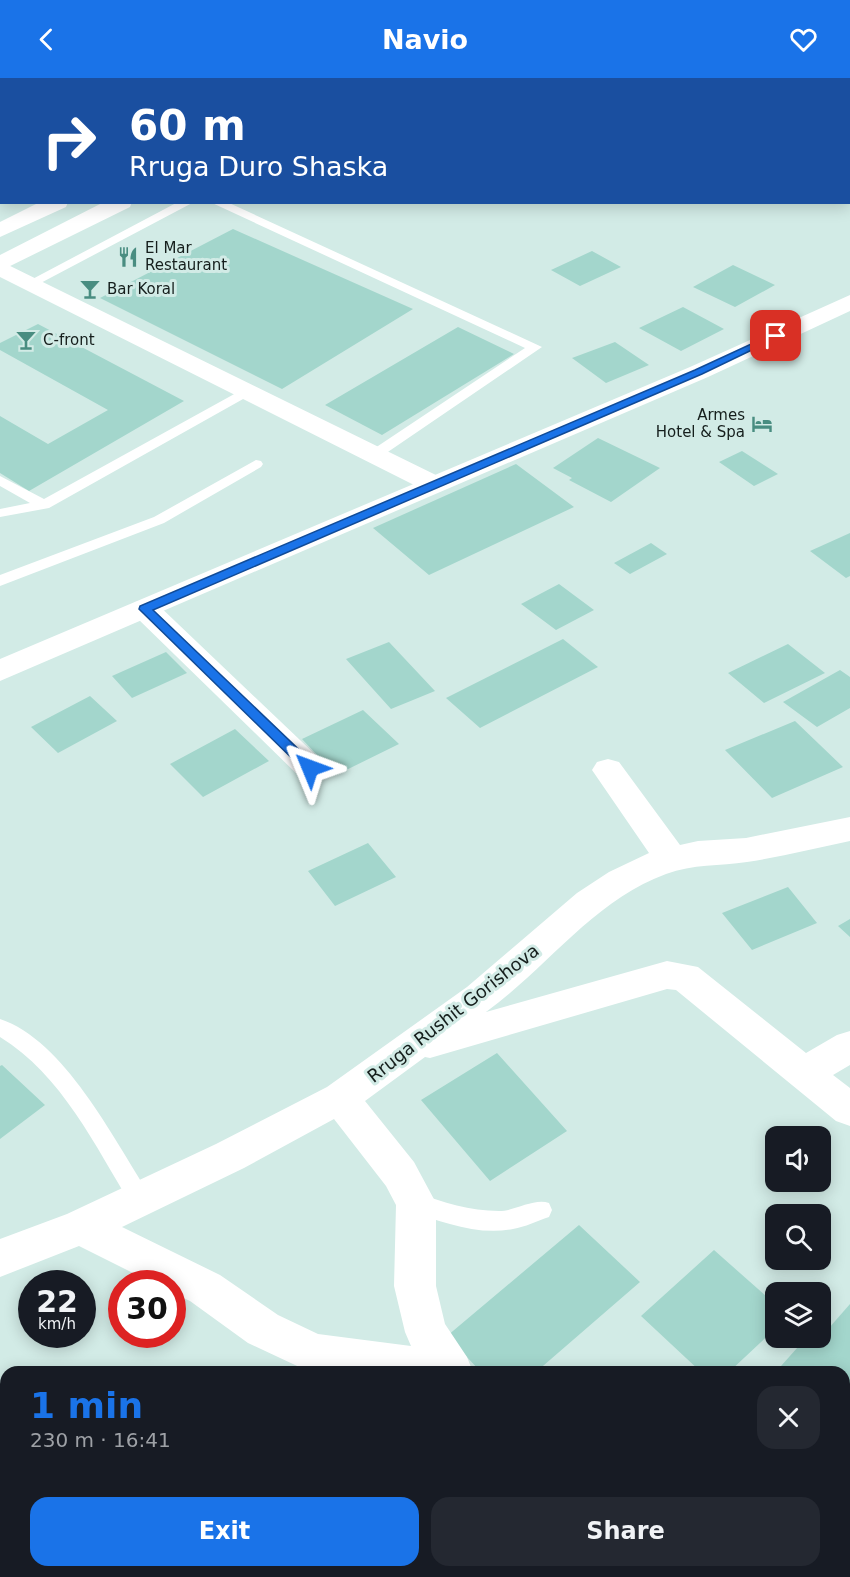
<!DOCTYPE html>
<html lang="en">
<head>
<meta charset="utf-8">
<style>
	body { margin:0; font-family:"DejaVu Sans",sans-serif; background:#242831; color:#f1f3f6; height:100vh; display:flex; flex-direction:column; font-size:22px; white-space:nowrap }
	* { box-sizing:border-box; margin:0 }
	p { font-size:20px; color:#9ea1a6 }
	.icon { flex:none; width:33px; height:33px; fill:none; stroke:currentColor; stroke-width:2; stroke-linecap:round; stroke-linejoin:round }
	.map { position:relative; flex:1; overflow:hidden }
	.sheet { position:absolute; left:0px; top:1288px; width:850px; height:212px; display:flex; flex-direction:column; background:#171b24; border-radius:18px 18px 0 0; box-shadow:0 3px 15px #0003 }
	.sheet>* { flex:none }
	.banner { position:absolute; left:0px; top:0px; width:850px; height:126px; box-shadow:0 3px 15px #0003; background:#1a4fa0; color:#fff; overflow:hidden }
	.buttons { position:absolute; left:765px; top:1048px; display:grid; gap:12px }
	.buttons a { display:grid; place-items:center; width:66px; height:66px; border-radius:12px; background:#171b24; box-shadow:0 3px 15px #0003; font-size:30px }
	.speed { position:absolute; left:18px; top:1192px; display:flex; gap:12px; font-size:30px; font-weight:700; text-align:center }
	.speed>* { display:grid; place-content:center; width:78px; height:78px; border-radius:50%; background:#171b24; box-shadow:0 3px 15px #0003; line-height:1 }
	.speed small { font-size:15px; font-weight:400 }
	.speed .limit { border:9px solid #d22; background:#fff; color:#111 }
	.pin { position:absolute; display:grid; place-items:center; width:51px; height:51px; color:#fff; margin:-26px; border-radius:12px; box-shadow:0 3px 9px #0006 }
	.me { position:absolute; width:66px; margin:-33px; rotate:314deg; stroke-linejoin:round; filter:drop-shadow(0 0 4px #0008) }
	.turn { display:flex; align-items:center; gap:21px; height:126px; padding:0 30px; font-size:27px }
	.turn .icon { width:78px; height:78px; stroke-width:2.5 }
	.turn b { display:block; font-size:42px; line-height:51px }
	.round { display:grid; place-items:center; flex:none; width:63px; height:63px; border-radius:18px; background:#242831 }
	.head { display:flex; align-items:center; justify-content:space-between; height:102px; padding:0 30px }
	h1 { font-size:36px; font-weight:700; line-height:45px; color:#1a73e8 }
	.button { display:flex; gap:12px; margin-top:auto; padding:12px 30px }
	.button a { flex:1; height:69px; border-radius:18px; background:#1a73e8; color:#fff; font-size:24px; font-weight:700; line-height:69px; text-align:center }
	.button a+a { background:#242831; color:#f1f3f6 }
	header { display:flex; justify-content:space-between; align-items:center; height:78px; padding:0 30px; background:#1a73e8; color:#fff; font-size:27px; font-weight:700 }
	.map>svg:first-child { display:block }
</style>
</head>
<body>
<header><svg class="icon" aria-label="back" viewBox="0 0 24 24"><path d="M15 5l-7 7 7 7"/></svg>Navio<svg class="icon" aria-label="heart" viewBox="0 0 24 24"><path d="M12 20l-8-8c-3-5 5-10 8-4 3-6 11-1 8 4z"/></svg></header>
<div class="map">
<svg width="850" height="1499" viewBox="0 0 850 1499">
	<rect width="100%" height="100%" fill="#d2ebe6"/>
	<path fill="#6d9e95" stroke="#537871" stroke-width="1.5" d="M0,0H169L2,2L0,81Z"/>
	<path fill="#a3d6cc" d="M233,151L413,231L282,311L100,220Z
		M592,173L621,189L580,208L551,192Z
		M733,187L775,207L735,229L693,209Z
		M683,229L724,251L681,273L639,250Z
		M38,246L184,323L29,413L0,395V338L48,366L108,332L0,272V265Z
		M458,249L514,276L382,357L325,327Z
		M615,264L649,287L606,305L572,280Z
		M598,360L660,390L611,424L569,402L572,400L553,390Z
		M742,373L778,396L754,408L719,384Z
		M516,386L574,429L429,497L373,450Z
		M850,455V498L846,500L810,473Z
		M651,465L667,476L630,496L614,485Z
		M559,506L594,532L556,552L521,526Z
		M563,561L598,589L480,650L446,620Z
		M389,564L435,613L391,631L346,581Z
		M788,566L825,595L764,625L728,595Z
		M166,574L187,595L132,620L112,598Z
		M840,592L850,599V630L817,649L783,624Z
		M90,618L117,643L58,675L31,649Z
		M363,632L399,666L336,697L302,661Z
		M795,643L843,689L772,720L725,672Z
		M235,651L269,683L203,719L170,686Z
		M368,765L396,799L335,828L308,793Z
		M788,809L817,845L752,872L722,835Z
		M850,841V859L838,848Z
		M497,975L567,1053L490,1103L421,1022Z
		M2,987L45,1027L0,1061V988Z
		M579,1147L640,1204L536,1294H481L447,1258Z
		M714,1172L776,1227V1250L729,1294H701L641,1238Z
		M850,1226V1323L844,1328V1294H789L781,1288L806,1260H820V1256L822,1258Z"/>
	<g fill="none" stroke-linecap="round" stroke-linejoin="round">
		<path fill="#fff" fill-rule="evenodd" d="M431,0H443L430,2Z
			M564,0H577L578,2H565Z
			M178,124H194L35,208L31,209L25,205Z
			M210,124H227L542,269L379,380H369L367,377L369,374L525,270Z
			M247,309L254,313L252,316L49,430L0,439V431L30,425L0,408V398L44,421Z
			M256,382L261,383L263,386L261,389L164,445L0,508V497L154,439Z
			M0,941C64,962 113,1060 148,1114L151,1121L148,1128L140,1131L132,1128C95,1068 62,997 0,959Z
			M416,1115C443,1124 470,1133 499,1133C515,1133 534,1120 549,1125L552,1132L549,1139C537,1143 525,1149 513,1151C478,1158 441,1144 408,1132L405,1125L408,1118Z"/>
		<path fill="#fff" fill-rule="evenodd" d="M304,0H325L303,2Z
			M779,0H799L778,2Z
			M40,124H68L66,129L0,159V144Z
			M0,183L442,400L446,406L442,412L433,414L424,412L0,199Z
			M145,522L155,524L321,682L326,690L321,698L310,701L299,698L135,538L131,531L135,524Z
			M608,681L619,684L680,767L698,763L746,760L850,739V763C816,770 782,779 747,784C720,788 693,786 666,796C594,822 547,890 486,934L667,883L698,889L806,975L837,957L850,953V987L833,997L850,1010V1048L836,1043L676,912L667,911L430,980L425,979L365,1023L414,1084L436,1125V1208L445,1246L467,1279L473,1294H310L248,1265L190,1223L172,1215V1206H155L79,1168L0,1199V1161L67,1136L216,1066L327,1009L467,909L577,815L609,794L649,775L592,692L597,684ZM334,1041L386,1108L396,1127L394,1208L405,1254L411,1268L318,1256L278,1237L220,1197L122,1149L244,1090Z
			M543,1494H590L592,1499H545Z
			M678,1494H728L730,1499H680Z"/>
		<path fill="#fff" fill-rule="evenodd" d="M850,217V233L708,299L0,603V581L690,289Z"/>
		<path fill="#fff" fill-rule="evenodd" d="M339,0H360L338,2Z
			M368,0H389L367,2Z
			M104,124H132L130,129L0,193V177Z"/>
	</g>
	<path fill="#1a73e8" stroke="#114b97" stroke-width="1.5" d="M773,256L781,258L702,296L153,532L314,686L316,690L314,693H305L139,531L140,528L695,292Z"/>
	<defs>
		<g id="restaurant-bare" transform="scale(1.62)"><path d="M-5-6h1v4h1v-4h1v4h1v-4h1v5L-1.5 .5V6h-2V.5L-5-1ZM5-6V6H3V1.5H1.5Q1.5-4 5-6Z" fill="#498d81" stroke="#d2ebe6" stroke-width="2.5" paint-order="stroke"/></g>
		<g id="bar-bare" transform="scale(1.62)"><path d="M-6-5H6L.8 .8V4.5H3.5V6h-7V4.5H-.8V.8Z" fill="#498d81" stroke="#d2ebe6" stroke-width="2.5" paint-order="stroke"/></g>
		<g id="hotel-bare" transform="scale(1.62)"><path d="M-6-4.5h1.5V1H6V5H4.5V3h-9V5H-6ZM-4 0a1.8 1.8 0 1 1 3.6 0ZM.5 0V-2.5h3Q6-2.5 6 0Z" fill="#498d81" stroke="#d2ebe6" stroke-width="2.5" paint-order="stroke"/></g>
	</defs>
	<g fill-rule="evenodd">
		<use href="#restaurant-bare" x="128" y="179"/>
		<use href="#bar-bare" x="90" y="211"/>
		<use href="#bar-bare" x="26" y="262"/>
		<use href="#hotel-bare" x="762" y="346"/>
	</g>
	<g text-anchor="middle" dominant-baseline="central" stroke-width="6" stroke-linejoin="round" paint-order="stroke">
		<g font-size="15" fill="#151e1c" stroke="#d2ebe6" text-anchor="start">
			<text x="145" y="170">El Mar<tspan x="145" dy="17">Restaurant</tspan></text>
			<text x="107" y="211">Bar Koral</text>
			<text x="43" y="262">C-front</text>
			<text x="745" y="337" text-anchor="end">Armes<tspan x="745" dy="17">Hotel &amp; Spa</tspan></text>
		</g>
		<g font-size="18" fill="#151e1c" stroke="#d2ebe6">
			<text transform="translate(453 935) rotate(-38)">Rruga Rushit Gorishova</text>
		</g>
	</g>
</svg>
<div class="buttons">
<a><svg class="icon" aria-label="sound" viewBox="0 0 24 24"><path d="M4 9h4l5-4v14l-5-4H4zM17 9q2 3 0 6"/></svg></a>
<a><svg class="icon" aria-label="search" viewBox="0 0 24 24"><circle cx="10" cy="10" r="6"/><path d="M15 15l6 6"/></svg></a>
<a><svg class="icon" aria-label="layers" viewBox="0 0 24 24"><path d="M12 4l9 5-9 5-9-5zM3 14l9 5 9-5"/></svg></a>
</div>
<div class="speed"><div>22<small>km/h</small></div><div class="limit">30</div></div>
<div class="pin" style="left:776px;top:258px;background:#d93025"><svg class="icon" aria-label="arrive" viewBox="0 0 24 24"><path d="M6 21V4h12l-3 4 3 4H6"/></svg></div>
<svg class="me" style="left:310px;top:690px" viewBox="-20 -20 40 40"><path d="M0-17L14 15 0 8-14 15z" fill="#1a73e8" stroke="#fff" stroke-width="4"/></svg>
<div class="banner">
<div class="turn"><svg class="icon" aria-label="right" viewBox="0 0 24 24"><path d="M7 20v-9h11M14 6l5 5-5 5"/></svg><div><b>60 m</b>Rruga Duro Shaska</div></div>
</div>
<section class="sheet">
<div class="head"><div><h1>1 min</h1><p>230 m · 16:41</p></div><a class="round"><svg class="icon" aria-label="close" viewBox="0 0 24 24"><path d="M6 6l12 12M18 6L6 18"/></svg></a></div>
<div class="button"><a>Exit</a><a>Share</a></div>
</section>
</div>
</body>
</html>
